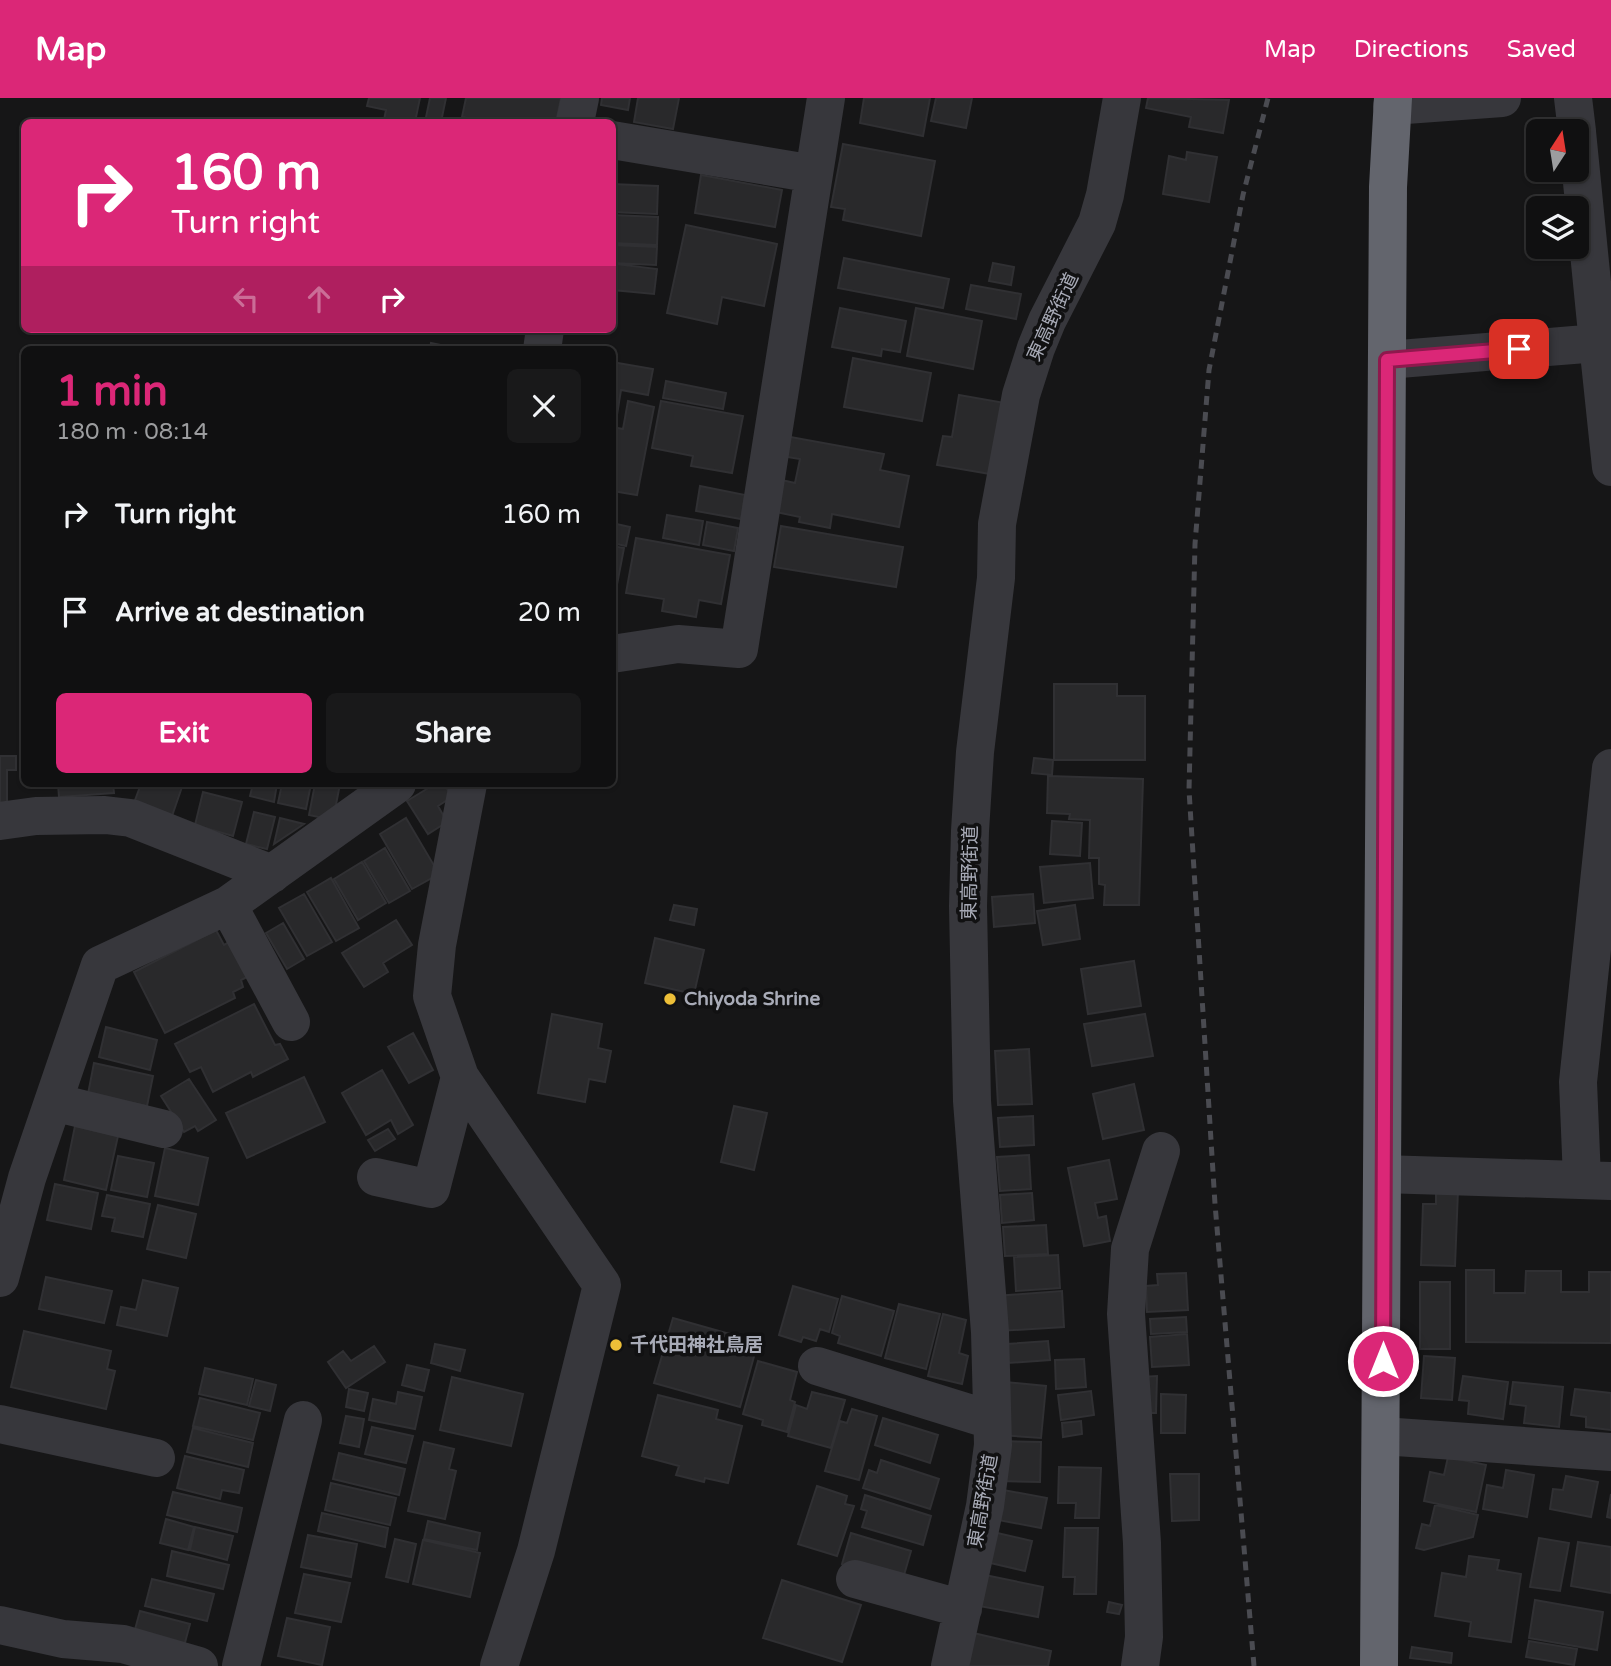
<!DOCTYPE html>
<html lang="en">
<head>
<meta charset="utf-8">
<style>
	body { margin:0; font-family:"Varela Round","Noto Sans JP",sans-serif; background:#19191a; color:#f1f3f6; height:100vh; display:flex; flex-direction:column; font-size:26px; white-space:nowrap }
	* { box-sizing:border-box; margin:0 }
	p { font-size:23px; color:#9c9d9f }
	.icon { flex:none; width:38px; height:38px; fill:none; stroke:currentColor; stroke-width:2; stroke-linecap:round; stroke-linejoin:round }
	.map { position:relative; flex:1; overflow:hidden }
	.side { position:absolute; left:21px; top:248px; width:595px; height:441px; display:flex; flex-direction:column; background:#101011; border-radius:10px; box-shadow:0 2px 5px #0004,0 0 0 2px #303031 }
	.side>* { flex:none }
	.guide { position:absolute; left:21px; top:21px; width:595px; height:214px; border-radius:10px; box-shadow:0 2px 5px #0004,0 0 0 2px #303031; background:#db2777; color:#fff; overflow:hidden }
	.needle { width:46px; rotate:12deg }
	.controls { position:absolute; left:1526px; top:21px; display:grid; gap:14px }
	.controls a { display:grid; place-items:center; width:63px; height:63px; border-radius:10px; background:#101011; box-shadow:0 2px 5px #0004,0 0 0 2px #303031; font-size:35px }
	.pin { position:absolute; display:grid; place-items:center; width:60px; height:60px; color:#fff; margin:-30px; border-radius:14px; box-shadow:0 4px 10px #0006 }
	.me { position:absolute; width:77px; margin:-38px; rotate:0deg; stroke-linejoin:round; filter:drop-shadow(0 0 5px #0008) }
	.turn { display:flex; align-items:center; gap:24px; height:147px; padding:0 35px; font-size:32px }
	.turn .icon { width:91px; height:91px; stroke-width:2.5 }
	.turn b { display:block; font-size:49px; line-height:60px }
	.lanes { display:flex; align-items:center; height:66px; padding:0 35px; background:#0003; justify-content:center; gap:35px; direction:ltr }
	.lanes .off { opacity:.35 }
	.round { display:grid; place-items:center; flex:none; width:74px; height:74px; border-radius:10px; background:#19191a }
	.head { display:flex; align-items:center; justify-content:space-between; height:119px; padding:0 35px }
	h1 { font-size:42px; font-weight:800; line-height:52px; color:#db2777 }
	.button { display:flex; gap:14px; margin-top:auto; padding:14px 35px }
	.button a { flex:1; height:80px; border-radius:10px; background:#db2777; color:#fff; font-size:28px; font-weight:800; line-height:80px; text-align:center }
	.button a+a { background:#19191a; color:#f1f3f6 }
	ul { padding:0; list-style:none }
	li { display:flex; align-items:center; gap:21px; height:98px; padding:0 35px }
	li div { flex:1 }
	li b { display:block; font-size:26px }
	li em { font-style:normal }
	header { display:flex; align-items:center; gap:42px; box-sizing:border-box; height:98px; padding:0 35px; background:#db2777; color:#fff }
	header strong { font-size:33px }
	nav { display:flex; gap:38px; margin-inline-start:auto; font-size:24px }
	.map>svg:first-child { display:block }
</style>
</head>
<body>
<header>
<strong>Map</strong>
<nav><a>Map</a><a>Directions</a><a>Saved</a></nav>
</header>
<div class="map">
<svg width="1611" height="1568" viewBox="0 0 1611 1568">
	<rect width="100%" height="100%" fill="#161617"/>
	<path fill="#29292b" stroke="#303033" stroke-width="2" d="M369,0H420L415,24L384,22L386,12L367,8Z
		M430,0H446L441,24H425Z
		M466,0H561L556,24H489L462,19Z
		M602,0H630L628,12L601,7Z
		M638,0H679L673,31L634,24Z
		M864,0H930L923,38L860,25Z
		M936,0H972L966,30L931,23Z
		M1148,0L1229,2L1223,35L1189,29L1191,19L1146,10Z
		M843,46L935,63L921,138L843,122L845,111L831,109Z
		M1187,54L1217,59L1209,104L1163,96L1169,58L1186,62Z
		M701,77L782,92L775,129L695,115Z
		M612,86L658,88L657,116L612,114Z
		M612,117L658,119L657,147L612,145Z
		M686,127L777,146L764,208L722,199L717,226L667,215Z
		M612,147L657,149L656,167L612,165Z
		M844,160L949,181L943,210L838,190Z
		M993,165L1014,169L1011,187L989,183Z
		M616,166L657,171L654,196L613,192Z
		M971,187L1021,196L1016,221L966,211Z
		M840,210L906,223L900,254L882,251L881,258L832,249Z
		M916,210L982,223L973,271L907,258Z
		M431,245L465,252H430Z
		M853,260L931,275L922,323L844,309Z
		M612,264L653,271L648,297L621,292L616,323L612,322Z
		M666,283L726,295L723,311L663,300Z
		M959,297L1005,305L996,377L937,367L943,338L952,339Z
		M628,303L654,309L637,397L612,393V329L623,331Z
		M661,303L743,318L732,375L691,368L693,358L652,350Z
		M785,338L884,356L880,372L909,378L899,429L832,416L830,430L799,424L800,419L771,413L777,381L795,385L800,361L781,358Z
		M700,388L745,397L741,421L696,413Z
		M667,417L703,423L699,447L663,440Z
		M707,424L738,430L734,453L703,447Z
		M612,425L630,429L626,448L612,445Z
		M781,428L903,449L896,489L774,469Z
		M636,440L730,457L721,506L699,502L696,519L662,513L664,501L626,495Z
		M612,448L624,450L615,497L612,496Z
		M1054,586H1117V598H1145V662H1054Z
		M0,658H16V672H7V708H0Z
		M1034,660L1053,662L1052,677L1032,675Z
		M1048,678L1143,681L1139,807H1104L1105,787L1099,786V760H1089L1090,722L1069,721L1070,716L1047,715Z
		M58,686H113L114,695L59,699Z
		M141,686H183L172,718L134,705Z
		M253,686H277L274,704L250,698Z
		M282,686H311L306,711L278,705Z
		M315,686H340L333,722L309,717Z
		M435,686H444L452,699L438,708L447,724L428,736L407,703Z
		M203,694L242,704L233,738L195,727Z
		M254,714L275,719L267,751L246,746Z
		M280,720L304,726L274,746Z
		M406,720L439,776L412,791L380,736Z
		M1052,723L1082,725L1080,758L1050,756Z
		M385,750L410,793L389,805L364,763Z
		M362,764L386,805L358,822L334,781Z
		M1090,765L1093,800L1044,805L1040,769Z
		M331,780L359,830L336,843L307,794Z
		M304,796L332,844L307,858L279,810Z
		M1033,796L1035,825L994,829L992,799Z
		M674,807L697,811L694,827L670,822Z
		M1075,807L1080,841L1043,847L1037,813Z
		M396,822L412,847L383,865L388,874L364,889L342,855Z
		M283,825L304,861L287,871L266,835Z
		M216,832L224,847L229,844L247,879L241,882L243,889L233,894L235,900L165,935L134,874Z
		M655,840L704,852L694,896L645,885Z
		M1134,863L1141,908L1088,916L1081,871Z
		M254,906L275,947L280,946L288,961L253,979L251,974L213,994L201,969L190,974L175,946Z
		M552,916L602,926L598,950L611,953L605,984L589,981L585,1004L538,995Z
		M1145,916L1153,958L1092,968L1084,926Z
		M106,929L157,942L150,972L99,959Z
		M413,935L433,972L409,985L388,949Z
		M1029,951L1032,1006L998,1007L995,953Z
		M94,965L153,978L147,1008L88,996Z
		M382,972L413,1027L398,1036L391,1022L366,1037L342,995Z
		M304,979L325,1024L247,1060L226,1015Z
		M189,981L216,1022L198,1033L195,1028L184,1034L161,998Z
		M1134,986L1144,1032L1103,1041L1093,996Z
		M734,1008L767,1015L754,1072L721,1064Z
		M1033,1018L1034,1047L1000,1049L998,1020Z
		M75,1028L118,1038L106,1092L64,1082Z
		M388,1031L395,1041L375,1053L368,1042Z
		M165,1050L208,1060L198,1107L155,1098Z
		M1029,1057L1031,1091L1000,1093L997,1059Z
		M118,1058L154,1065L147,1099L111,1092Z
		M1109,1062L1117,1101L1095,1105L1098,1120L1106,1118L1110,1143L1084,1148L1068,1070Z
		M55,1086L98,1095L91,1131L47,1122Z
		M1436,1092H1458L1455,1168L1421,1167L1423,1106H1436Z
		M1032,1095L1034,1122L1002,1125L1000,1097Z
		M107,1097L150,1106L143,1139L112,1133L115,1120L102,1118Z
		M158,1107L196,1116L186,1160L147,1151Z
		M1046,1127L1048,1156L1005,1158L1003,1129Z
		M1058,1157L1060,1190L1016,1193L1014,1159Z
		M1466,1172H1494V1195H1525L1526,1173H1561V1194H1589V1174H1611V1245L1466,1244Z
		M1186,1175L1188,1212L1147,1214L1146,1188L1158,1187L1157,1176Z
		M46,1179L112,1193L104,1225L39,1211Z
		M143,1182L178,1190L167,1238L117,1227L121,1209L136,1212Z
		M1420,1184H1450V1251H1420Z
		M793,1188L838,1201L829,1234L820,1231L816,1243L803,1239L801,1244L779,1237Z
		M1062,1193L1064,1229L998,1233L996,1198Z
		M842,1198L894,1213L881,1258L838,1245L840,1238L832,1235Z
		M899,1206L940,1216L926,1271L885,1260Z
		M943,1216L966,1222L959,1255L968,1258L962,1286L928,1278Z
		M1186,1219L1187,1234L1151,1236L1150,1221Z
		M673,1220L758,1244L740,1309L654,1285Z
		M24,1233L111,1253L107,1271L115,1273L106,1311L11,1289Z
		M1187,1236L1189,1267L1152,1269L1150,1239Z
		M1048,1243L1050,1262L1008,1265L1007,1246Z
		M435,1246L465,1252L460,1273L431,1265Z
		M374,1248L385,1264L346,1290L328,1264L343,1253L351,1263Z
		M1424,1258L1455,1260L1452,1302L1421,1300Z
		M1084,1261L1086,1289L1056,1291L1055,1262Z
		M758,1263L797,1274L790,1302L795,1304L787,1334L762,1327L763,1322L743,1316Z
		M407,1267L429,1272L424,1293L402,1287Z
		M205,1270L253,1281L247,1307L199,1296Z
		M1157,1278L1156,1315H1140L1141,1279Z
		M1463,1278L1508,1284L1503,1321L1468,1316L1469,1303L1459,1302Z
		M452,1279L523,1296L511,1348L440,1332Z
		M256,1282L276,1287L270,1313L249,1308Z
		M1005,1284L1046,1288L1041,1340L1000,1337Z
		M1513,1284L1563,1289L1559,1329L1524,1325L1526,1308L1510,1306Z
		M349,1291L368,1295L364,1313L346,1309Z
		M1575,1291L1611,1295V1332L1586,1329V1319L1571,1317Z
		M1091,1293L1094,1317L1061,1322L1058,1297Z
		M398,1294L422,1299L415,1331L369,1322L373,1301L396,1306Z
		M812,1294L845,1302L831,1350L788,1338L796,1307L807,1311Z
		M1161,1296L1186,1297L1185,1335H1161Z
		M658,1297L718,1312L716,1321L742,1328L728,1385L705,1380L704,1384L676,1377L679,1368L642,1358Z
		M200,1300L260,1315L253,1342L193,1328Z
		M852,1311L877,1318L859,1382L825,1373L840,1323L847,1325Z
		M346,1318L364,1321L359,1349L340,1345Z
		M883,1320L938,1337L930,1365L875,1347Z
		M1081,1323L1082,1336L1063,1339L1062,1325Z
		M372,1329L413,1338L406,1365L365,1356Z
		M193,1330L253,1345L248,1369L187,1354Z
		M999,1343L1041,1344L1040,1384L998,1383Z
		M424,1344L454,1351L449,1371L456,1373L445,1421L408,1413Z
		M339,1355L405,1371L399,1397L333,1381Z
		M185,1358L244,1372L239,1395L222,1392L220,1401L177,1390Z
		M1448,1359L1486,1367L1476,1414L1424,1403L1430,1374L1444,1377Z
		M881,1362L939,1381L930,1411L863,1390L869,1372L877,1375Z
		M1059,1369L1101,1370L1099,1420H1075L1076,1405H1058Z
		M1506,1372L1534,1377L1527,1419L1483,1411L1487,1387L1503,1390Z
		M1170,1376H1199V1422L1172,1423Z
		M1566,1378L1598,1384L1591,1419L1550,1411L1553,1391L1563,1392Z
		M331,1385L396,1400L390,1427L325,1412Z
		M817,1388L847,1398L845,1406L854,1408L837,1458L798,1446Z
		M998,1391L1047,1400L1041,1430L993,1421Z
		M173,1394L242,1410L237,1434L167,1417Z
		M1611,1396V1420L1607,1419Z
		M865,1397L931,1418L923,1447L862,1429L867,1413L861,1411Z
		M1435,1407L1478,1417L1473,1439L1424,1452L1416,1450L1422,1426L1430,1428Z
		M322,1415L388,1430L385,1449L318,1433Z
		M166,1421L194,1429L188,1452L160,1445Z
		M428,1423L480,1435L477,1452L424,1441Z
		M195,1429L233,1438L227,1462L190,1452Z
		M1065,1430H1098L1096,1496H1074L1075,1479H1063Z
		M993,1434L1032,1443L1025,1473L986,1464Z
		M851,1435L911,1453L902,1484L842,1466Z
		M308,1437L357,1446L351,1479L301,1469Z
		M1539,1440L1569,1445L1560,1493L1530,1489Z
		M395,1441L416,1446L408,1484L386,1479Z
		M423,1442L480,1455L470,1499L413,1486Z
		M1578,1444L1611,1449V1495L1571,1488Z
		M172,1453L229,1467L223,1491L167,1478Z
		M1469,1458L1499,1462L1497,1472L1521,1476L1511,1544L1469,1538L1471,1524L1435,1518L1442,1475L1466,1479Z
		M304,1476L350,1485L341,1524L295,1515Z
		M980,1476L1043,1489L1038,1519L974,1507Z
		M152,1481L214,1496L207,1523L145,1508Z
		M782,1482L861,1507L842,1564L763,1540Z
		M1535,1502L1603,1514L1597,1552L1529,1540Z
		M1109,1504L1122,1507L1119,1516L1107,1514Z
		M140,1513L190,1526L183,1552L133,1539Z
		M287,1520L330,1529L322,1567L278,1558Z
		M969,1534L1051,1553L1048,1568H961Z
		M1529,1543L1577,1551L1574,1567L1526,1559Z
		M1412,1549L1452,1555L1451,1565L1410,1560Z"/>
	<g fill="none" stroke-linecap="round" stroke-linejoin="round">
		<path stroke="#37373c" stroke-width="38" d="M1573,0L1577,33
			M1392,8L1502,0
			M575,24L580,0
			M1577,34L1598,245
			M612,42L814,76
			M542,252L545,231
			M1387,262L1598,245L1611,369
			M612,556L678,546L739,551L826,0
			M468,686L437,847L432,898L460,979L602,1187L536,1453L499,1568
			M0,723L36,718L105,717L131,720L272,776
			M228,807L291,924
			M53,1004L164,1031
			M1382,1076L1611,1083
			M376,1079L431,1091L460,979
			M1582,1081L1578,984L1611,670
			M0,1180L27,1080L100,867L228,807L397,686
			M817,1268L991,1322
			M0,1326L156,1360
			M1382,1338L1611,1354
			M855,1481L963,1511
			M0,1527L63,1541L123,1546L199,1568
			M241,1568L303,1322
			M950,1568L985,1408L993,1347L990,1234L972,1003L968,808L970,733L975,654L996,480L997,426L1021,297L1036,250L1047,223L1097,125L1105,97L1122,0
			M1140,1568L1144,1539L1142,1445L1126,1216L1130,1151L1161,1053"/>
		<path stroke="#63656d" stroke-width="38" d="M1379,1568L1388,89L1393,0"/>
		<path stroke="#4a4b51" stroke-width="5" stroke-dasharray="9 7" stroke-linecap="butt" d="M1254,1568L1215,1106L1189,692L1195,446L1209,272L1243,97L1268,0"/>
	</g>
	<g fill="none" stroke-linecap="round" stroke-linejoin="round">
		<g stroke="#8e194d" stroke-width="18">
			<path id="route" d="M1383,1263L1387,262L1519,251"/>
		</g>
		<use href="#route" stroke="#db2777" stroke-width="12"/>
	</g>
	<g fill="#edbf38" stroke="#111112" stroke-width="2.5">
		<circle cx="670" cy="901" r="7"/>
		<circle cx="616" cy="1247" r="7"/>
	</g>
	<g text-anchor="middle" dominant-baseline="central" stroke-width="7" stroke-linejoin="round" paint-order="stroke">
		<g font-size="19" fill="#a8abb7" stroke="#111112">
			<text transform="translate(1053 219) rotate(-65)">東高野街道</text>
			<text transform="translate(970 775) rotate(-89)">東高野街道</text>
			<text transform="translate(983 1403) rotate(-80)">東高野街道</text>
		</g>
		<g font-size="19" font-weight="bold" fill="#a8abb7" stroke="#111112" text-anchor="start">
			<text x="684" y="901">Chiyoda Shrine</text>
			<text x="630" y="1247">千代田神社鳥居</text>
		</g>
	</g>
</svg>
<div class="controls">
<a><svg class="needle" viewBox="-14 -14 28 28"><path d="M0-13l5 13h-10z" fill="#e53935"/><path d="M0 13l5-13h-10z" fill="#9c9d9f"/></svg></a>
<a><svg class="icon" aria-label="layers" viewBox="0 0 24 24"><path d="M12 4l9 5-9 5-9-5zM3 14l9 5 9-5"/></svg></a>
</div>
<div class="pin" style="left:1519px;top:251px;background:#d93025"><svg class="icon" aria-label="arrive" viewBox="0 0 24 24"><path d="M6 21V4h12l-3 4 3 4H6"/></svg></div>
<svg class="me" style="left:1383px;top:1263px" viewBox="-20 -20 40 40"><circle r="17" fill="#db2777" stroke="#fff" stroke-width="3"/><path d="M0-11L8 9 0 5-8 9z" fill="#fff"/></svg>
<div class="guide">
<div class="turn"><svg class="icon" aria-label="right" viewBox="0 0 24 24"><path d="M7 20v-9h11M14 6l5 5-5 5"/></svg><div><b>160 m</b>Turn right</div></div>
<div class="lanes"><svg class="icon off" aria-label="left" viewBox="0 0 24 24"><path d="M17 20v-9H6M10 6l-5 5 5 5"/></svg><svg class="icon off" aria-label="ahead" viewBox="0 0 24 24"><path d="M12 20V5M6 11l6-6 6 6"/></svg><svg class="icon" aria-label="right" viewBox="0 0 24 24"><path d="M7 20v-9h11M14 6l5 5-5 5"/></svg></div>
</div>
<section class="side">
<div class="head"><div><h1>1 min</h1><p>180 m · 08:14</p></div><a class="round"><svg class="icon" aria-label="close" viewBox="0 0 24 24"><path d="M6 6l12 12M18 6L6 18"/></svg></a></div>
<ul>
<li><svg class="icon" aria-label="right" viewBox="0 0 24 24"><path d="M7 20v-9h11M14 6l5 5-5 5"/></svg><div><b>Turn right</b></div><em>160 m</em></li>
<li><svg class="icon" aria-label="arrive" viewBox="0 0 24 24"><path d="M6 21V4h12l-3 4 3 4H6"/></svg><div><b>Arrive at destination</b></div><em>20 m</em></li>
</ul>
<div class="button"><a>Exit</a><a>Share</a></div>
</section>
</div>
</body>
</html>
